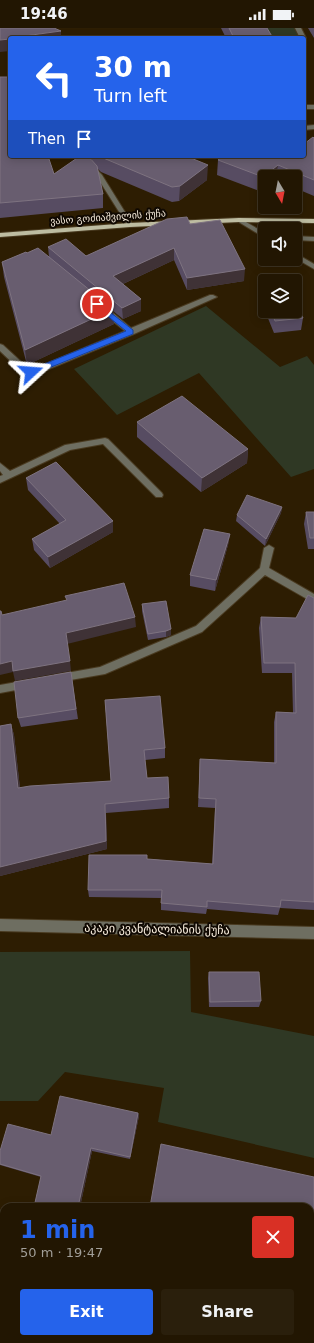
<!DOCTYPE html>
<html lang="en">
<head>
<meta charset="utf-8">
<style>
	body { margin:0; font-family:"DejaVu Sans","Noto Sans Georgian",sans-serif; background:#2a1f0c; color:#f1f3f6; height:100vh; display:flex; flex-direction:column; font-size:15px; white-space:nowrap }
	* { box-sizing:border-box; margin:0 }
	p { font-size:13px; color:#a29f99 }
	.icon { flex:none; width:22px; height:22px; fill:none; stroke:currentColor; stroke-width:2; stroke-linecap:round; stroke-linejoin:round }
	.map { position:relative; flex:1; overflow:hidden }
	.side { position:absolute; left:0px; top:1175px; width:314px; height:140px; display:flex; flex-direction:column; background:#221602; border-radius:12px 12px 0 0; box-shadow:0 2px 10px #0003,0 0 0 1px #3f3524 }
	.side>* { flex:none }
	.guide { position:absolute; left:8px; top:8px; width:298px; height:122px; border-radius:4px; box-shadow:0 2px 10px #0003,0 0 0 1px #3f3524; background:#2563eb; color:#fff; overflow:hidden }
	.needle { width:26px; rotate:170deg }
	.fabs { position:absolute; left:258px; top:142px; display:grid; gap:8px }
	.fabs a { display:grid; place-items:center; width:44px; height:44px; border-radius:4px; background:#221602; box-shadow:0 2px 10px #0003,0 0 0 1px #3f3524; font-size:20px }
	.pin { position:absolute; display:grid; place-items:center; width:34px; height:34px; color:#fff; margin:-17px; border:2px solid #fff; border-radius:50%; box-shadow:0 1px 4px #0007 }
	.me { position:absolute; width:44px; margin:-22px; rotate:71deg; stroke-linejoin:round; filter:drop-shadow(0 0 3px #0008) }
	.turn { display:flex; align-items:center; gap:14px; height:84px; padding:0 20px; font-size:18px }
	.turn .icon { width:52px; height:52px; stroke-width:2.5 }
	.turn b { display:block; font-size:28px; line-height:34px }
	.then { display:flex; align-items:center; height:38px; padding:0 20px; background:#0003; gap:8px; font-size:15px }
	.round { display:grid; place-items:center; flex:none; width:42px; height:42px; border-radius:4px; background:#2a1f0c }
	.head { display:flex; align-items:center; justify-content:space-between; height:68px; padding:0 20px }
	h1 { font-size:24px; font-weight:700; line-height:30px; color:#2563eb }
	.cta { display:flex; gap:8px; margin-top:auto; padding:8px 20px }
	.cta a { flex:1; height:46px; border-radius:4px; background:#2563eb; color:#fff; font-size:16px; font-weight:700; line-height:46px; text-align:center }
	.cta a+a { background:#2a1f0c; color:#f1f3f6 }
	.status { display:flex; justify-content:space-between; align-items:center; height:28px; padding:0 20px; background:#221602; direction:ltr }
	.status svg { height:11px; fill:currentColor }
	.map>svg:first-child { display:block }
</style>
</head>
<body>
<div class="status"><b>19:46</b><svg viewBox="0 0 49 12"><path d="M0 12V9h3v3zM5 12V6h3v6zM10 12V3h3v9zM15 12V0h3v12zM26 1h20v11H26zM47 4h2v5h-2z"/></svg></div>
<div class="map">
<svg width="314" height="1315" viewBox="0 0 314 1315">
	<rect width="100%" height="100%" fill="#2d1d02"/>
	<path fill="#2f3824" d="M267,0H296L301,10H272Z
		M206,278L280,339L307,328L314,337V441L291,449L199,345L117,387L74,341Z
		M190,923L191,984L314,1008V1130L158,1094L164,1060L65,1044L38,1073H0V924Z
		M0,1218L4,1224V1311H64L62,1315H0Z"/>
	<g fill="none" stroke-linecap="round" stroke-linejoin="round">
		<g stroke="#493a20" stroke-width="2">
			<path id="minor" d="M295,0H301L306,10L305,11L300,10Z
				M304,77H314V81H304Z
				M314,97V101L304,102V98Z
				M77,128H84L102,147L133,197L132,198H128L97,149Z
				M239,190L265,205V210L237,193V191Z
				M295,208L314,209V213L295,212Z
				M295,225L314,236V241L295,230Z
				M210,267H213L217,269L134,306L37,346L23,345L0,323V316L3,317L28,340H36L125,303L100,283V279H106L131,300Z
				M105,410L108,411L162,465L163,467L162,469H156L103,416L70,422L0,455V448L3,447L0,443V435L10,443L65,417Z
				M269,517L274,520L269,540L314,566V575L265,547L202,604L105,646L59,654L55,653L54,650L55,647L100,639L196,598L260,540L264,520Z
				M28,652L32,653L33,656L32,659L0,665V657Z
				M0,891L314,899V911L0,903Z
				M85,1311H122L123,1315H84Z"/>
		</g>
		<g stroke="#493a20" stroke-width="2">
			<path id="major" d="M239,190L314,191V195L239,194L130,199L0,209V205L130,195Z"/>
		</g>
		<use href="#minor" fill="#6e6e61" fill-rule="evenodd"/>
		<use href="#major" fill="#bdbca1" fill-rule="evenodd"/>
	</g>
	<path fill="#574c62" d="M221,0H267L273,10H226Z
		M308,0H314V10Z
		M0,49L54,146L92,133V128H186L207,152L179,173L172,174L101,144L97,140L103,166V180L0,190Z
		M314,110V168L295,160V149H265L262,164L217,147L218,132L304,128Z
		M190,196L244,253L187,262L174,232L123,256L141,271V283L123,291L113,283L114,296L27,337L4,249L2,234L27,225L49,229L48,219L86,228Z
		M265,283H295L303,290L301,302L274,305Z
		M137,394L248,421L247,435L201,464L137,409Z
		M26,450L113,504L50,540L34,522L32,511L60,496L28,462Z
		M282,479L281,485L265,518L236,493L237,487Z
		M306,484H314V521H308L304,496Z
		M230,506L228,517L215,563L190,558V547Z
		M314,570V882L280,880L278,887L207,881L206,886L161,882V870L89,869L88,862L148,831L212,836L215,780L198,779L200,731L274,735V694L276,684L293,685L292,645H262L259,600L261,589L296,590Z
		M142,576L171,601V607L166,609L148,612L142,583Z
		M71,644L78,691L21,699L18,690Z
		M105,672L165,720V730L145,732L147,750L169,770V780L106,785L107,821L0,848V698L11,696L14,707L20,760L111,753Z
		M209,944L261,973L259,979H209L208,950Z
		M138,1085L139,1088L130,1131L92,1123L80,1179H34L41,1149L0,1137V1123L51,1107Z"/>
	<path fill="#3f3236" d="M61,3V10H14Z
		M10,11V23L0,24V12Z
		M208,137L207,152L179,173L180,158Z
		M278,137L276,149H265V162L262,164L263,149Z
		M174,220V232L114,260L113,248Z
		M245,241L244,253L187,262V250Z
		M141,271V283L123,291L122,280Z
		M113,281L114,296L27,337L25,322Z
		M248,421L247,435L201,464L202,450Z
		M282,479L281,485L265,518L266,511Z
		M113,493V504L50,540L48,529Z
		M230,506L228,517L215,563L216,552Z
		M135,589L136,599L67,616L66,605Z
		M171,601V607L166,609V603Z
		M12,633H70L71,643L15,653L13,644L0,647V636Z
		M11,696L14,707L21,770L18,760Z
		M105,776L106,785L107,821L0,848V839Z
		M138,1085L139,1088L130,1131V1129Z
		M91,1120L92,1123L80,1179H78Z"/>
	<path fill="#685d6f" stroke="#7e7380" d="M0,0H54L61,3L10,10V11L0,12Z
		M229,0H267L273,10H234Z
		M0,49H10V128H48L54,146L80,128H88L97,138L103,166L0,175Z
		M313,109L314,110V152L278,137L263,149L218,132L223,128H304V116Z
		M100,128H186L208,137L180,158L172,159L101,129Z
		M187,189L190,196L220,192L245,241L187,250L174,220L113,248L141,271L122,280L48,219L66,211L86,228L167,191Z
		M38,220L113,281L25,322L2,234L26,224L27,225Z
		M295,272L303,290L275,293L271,283H295Z
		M182,368L248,421L202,450L137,394Z
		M56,434L113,493L48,529L32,511L66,492L26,450Z
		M247,467L282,479L266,511L237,487Z
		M306,484H314V510H310Z
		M204,501L230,506L216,552L190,547Z
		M124,555L135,589L66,605L70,633L13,643L12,633L0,636V583H1L2,587L67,572L65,568Z
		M308,567L314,570V874L281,872L280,879L207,873V879L161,875L162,862H88L89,827H147V831L213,836L216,771L199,770L200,731L276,735V684L296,685L295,635H264L261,589L296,590Z
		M166,573L171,601L166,603L148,606L142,576Z
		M71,644L76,681L18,690L14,654Z
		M160,668L165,720L144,722L147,750L168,749L169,770L105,776L106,813L0,839V698L11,696L18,760L30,758L111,753L105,672Z
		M209,944H259L261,973L210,974Z
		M60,1068L138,1085L130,1129L91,1120L78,1179H34L41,1148L0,1136V1123L8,1096L51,1107Z
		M161,1116L314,1149V1286L310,1285V1179H150Z"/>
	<path fill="#2563eb" stroke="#184099" d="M97,274L133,302V306L34,346H29V342L126,303L95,278V275Z"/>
	<g text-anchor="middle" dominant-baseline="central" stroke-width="4" stroke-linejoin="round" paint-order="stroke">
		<g font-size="10" fill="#f6ebdb" stroke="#100902">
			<text transform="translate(108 189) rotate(-4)">ვასო გოძიაშვილის ქუჩა</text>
		</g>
		<g font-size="12" fill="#f6ebdb" stroke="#100902">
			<text transform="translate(157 901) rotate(1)">აკაკი კვანტალიანის ქუჩა</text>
		</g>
	</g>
</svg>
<div class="fabs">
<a><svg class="needle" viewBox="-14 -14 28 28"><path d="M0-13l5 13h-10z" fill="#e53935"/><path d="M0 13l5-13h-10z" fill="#a29f99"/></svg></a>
<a><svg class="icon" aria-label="sound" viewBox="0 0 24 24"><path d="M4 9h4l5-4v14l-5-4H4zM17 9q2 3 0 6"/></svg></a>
<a><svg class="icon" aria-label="layers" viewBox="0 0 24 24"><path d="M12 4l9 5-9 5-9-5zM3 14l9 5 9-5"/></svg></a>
</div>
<div class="pin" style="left:97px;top:276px;background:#d93025"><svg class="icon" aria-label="arrive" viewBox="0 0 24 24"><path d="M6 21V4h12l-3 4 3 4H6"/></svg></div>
<svg class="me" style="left:31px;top:344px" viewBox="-20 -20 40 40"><path d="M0-17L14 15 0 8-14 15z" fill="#2563eb" stroke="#fff" stroke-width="4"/></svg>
<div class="guide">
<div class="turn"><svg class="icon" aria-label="left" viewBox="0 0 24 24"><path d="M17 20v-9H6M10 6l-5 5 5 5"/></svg><div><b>30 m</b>Turn left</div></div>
<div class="then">Then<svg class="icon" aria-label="arrive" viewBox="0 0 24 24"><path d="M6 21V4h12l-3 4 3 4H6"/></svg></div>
</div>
<section class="side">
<div class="head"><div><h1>1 min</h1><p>50 m · 19:47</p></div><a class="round" style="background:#d93025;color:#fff"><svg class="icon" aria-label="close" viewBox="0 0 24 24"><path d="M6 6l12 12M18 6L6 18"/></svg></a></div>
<div class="cta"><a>Exit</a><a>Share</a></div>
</section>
</div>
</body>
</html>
